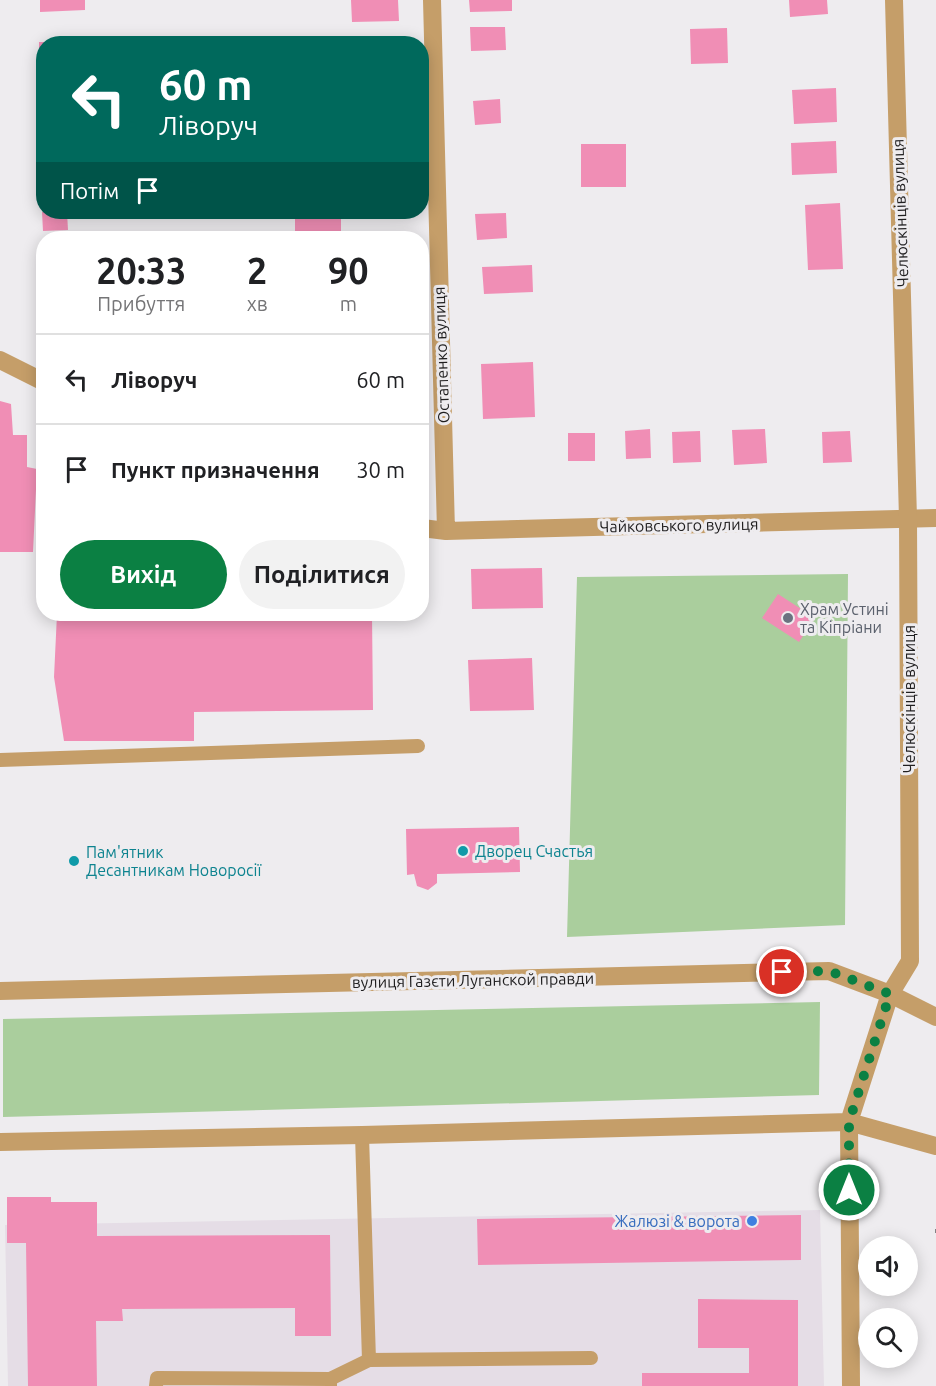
<!DOCTYPE html>
<html lang="uk">
<head>
<meta charset="utf-8">
<style>
	body { margin:0; font-family:Ubuntu,sans-serif; background:#f2f2f2; color:#202124; height:100vh; display:flex; flex-direction:column; font-size:22px; white-space:nowrap }
	* { box-sizing:border-box; margin:0 }
	p { font-size:20px; color:#757577 }
	.icon { flex:none; width:33px; height:33px; fill:none; stroke:currentColor; stroke-width:2; stroke-linecap:round; stroke-linejoin:round }
	.map { position:relative; flex:1; overflow:hidden }
	.details { position:absolute; left:36px; top:231px; width:393px; height:390px; display:flex; flex-direction:column; background:#fff; border-radius:24px; box-shadow:0 3px 15px #0003 }
	.details>* { flex:none }
	.top-card { position:absolute; left:36px; top:36px; width:393px; height:183px; border-radius:24px; box-shadow:0 3px 15px #0003; background:#00695c; color:#fff; overflow:hidden }
	.fabs { position:absolute; left:858px; top:1236px; display:grid; gap:12px }
	.fabs a { display:grid; place-items:center; width:60px; height:60px; border-radius:50%; background:#fff; box-shadow:0 3px 15px #0003; font-size:30px }
	.pin { position:absolute; display:grid; place-items:center; width:51px; height:51px; color:#fff; margin:-26px; border:3px solid #fff; border-radius:50%; box-shadow:0 2px 6px #0007 }
	.me { position:absolute; width:66px; margin:-33px; rotate:0deg; stroke-linejoin:round; filter:drop-shadow(0 0 4px #0008) }
	.turn { display:flex; align-items:center; gap:21px; height:126px; padding:0 24px; font-size:27px }
	.turn .icon { width:78px; height:78px; stroke-width:2.5 }
	.turn b { display:block; font-size:42px; line-height:51px }
	.then { display:flex; align-items:center; height:57px; padding:0 24px; background:#0003; gap:12px; font-size:22px }
	.eta { display:flex; justify-content:space-evenly; align-items:center; height:102px; text-align:center }
	.eta b { font-size:36px; font-weight:600; line-height:42px }
	.action { display:flex; gap:12px; margin-top:auto; padding:12px 24px }
	.action a { flex:1; height:69px; border-radius:36px; background:#0b8043; color:#fff; font-size:24px; font-weight:600; line-height:69px; text-align:center }
	.action a+a { background:#f2f2f2; color:#202124 }
	ul { padding:0; list-style:none }
	li { display:flex; align-items:center; gap:18px; height:90px; padding:0 24px; border-top:2px solid #e0e0e0 }
	li div { flex:1 }
	li b { display:block; font-size:22px }
	li em { font-style:normal }
	.map>svg:first-child { display:block }
</style>
</head>
<body>
<div class="map">
<svg width="936" height="1386" viewBox="0 0 936 1386">
	<rect width="100%" height="100%" fill="#eeecef"/>
	<path fill="#e5dde6" d="M820,1210L824,1386H8L5,1225Z"/>
	<path fill="#aace9d" d="M848,574L845,925L567,937L577,577Z
		M820,1002L819,1095L3,1117V1019Z"/>
	<path fill="#f08eb5" d="M40,0H85V10L40,12Z
		M351,0H398L399,21L352,22Z
		M469,0H512V11L470,12Z
		M789,0H827L828,14L790,17Z
		M470,27H505L506,50L471,51Z
		M727,28L728,63L691,64L690,29Z
		M39,42H44V68H39Z
		M836,88L837,122L794,124L792,90Z
		M38,93H44V120H41Z
		M500,99L501,123L475,125L473,101Z
		M836,141L837,173L792,175L791,143Z
		M581,144H626V187H581Z
		M840,203L843,269L808,270L805,205Z
		M42,212H67L68,230L43,231Z
		M295,212H341V236L295,237Z
		M506,213L507,238L477,240L475,214Z
		M532,265L533,292L484,294L482,267Z
		M533,362L535,417L483,419L481,364Z
		M0,401L11,404L13,435H27V467L37,469L33,552H0Z
		M650,429L651,458L626,459L625,431Z
		M765,429L767,463L734,465L732,430Z
		M700,431L701,462L673,463L672,432Z
		M850,431L852,462L823,463L822,432Z
		M568,433H595V461H568Z
		M542,568L543,608L472,609L471,569Z
		M778,594L815,618L799,642L762,618Z
		M57,614H372L373,710L194,712V741H64L54,677Z
		M532,658L534,710L470,711L468,660Z
		M519,827L520,872L437,874V883L428,890L417,886L414,874L407,875L406,829Z
		M7,1197H51V1202H97V1236L330,1235L331,1336H295V1308L122,1309L123,1321H96L97,1386H28L26,1243H7Z
		M801,1215V1260L478,1265L477,1219Z
		M698,1299L798,1300V1386H642V1373H749V1348H698Z"/>
	<g fill="none" stroke-linecap="round" stroke-linejoin="round">
		<path stroke="#848385" stroke-width="4" stroke-dasharray="6 3" stroke-linecap="butt" d="M935,1231H936"/>
		<path stroke="#c59e69" stroke-width="14" d="M0,760L418,746
			M369,1360L591,1358
			M156,1386L157,1378L330,1379
			M330,1386V1379L369,1360L362,1135"/>
		<path stroke="#c59e69" stroke-width="18" d="M432,0L446,531
			M0,360L44,382
			M422,528L446,531L936,518"/>
		<path stroke="#c59e69" stroke-width="18" d="M0,991L829,971L890,994L936,1017
			M0,1142L362,1135L849,1122L936,1146
			M851,1386L849,1122L890,994L910,961L908,519L894,0"/>
	</g>
	<g fill="none" stroke-linecap="round" stroke-linejoin="round">
		<path stroke="#0b8043" stroke-width="10" stroke-dasharray="0 18" d="M782,972L829,971L890,994L849,1122V1190"/>
	</g>
	<circle fill="#6b7280" stroke="#eeecef" stroke-width="2" cx="788" cy="618" r="6"/>
	<g fill="#0f9aa8" stroke="#eeecef" stroke-width="2">
		<circle cx="463" cy="851" r="6"/>
		<circle cx="74" cy="861" r="6"/>
	</g>
	<circle fill="#3f7fe0" stroke="#eeecef" stroke-width="2" cx="752" cy="1221" r="6"/>
	<g text-anchor="middle" dominant-baseline="central" stroke-width="6" stroke-linejoin="round" paint-order="stroke">
		<g font-size="16" fill="#201f20" stroke="#eeecef">
			<text transform="translate(900 213) rotate(-92)">Челюскінців вулиця</text>
			<text transform="translate(441 355) rotate(-92)">Остапенко вулиця</text>
			<text transform="translate(679 525) rotate(-1)">Чайковського вулиця</text>
			<text transform="translate(909 699) rotate(-90)">Челюскінців вулиця</text>
			<text transform="translate(473 980) rotate(-1)">вулиця Газєти Луганской правди</text>
		</g>
		<g font-size="16" fill="#5b616d" stroke="#eeecef" text-anchor="start">
			<text x="800" y="609">Храм Устині<tspan x="800" dy="18">та Кіпріани</tspan></text>
		</g>
		<g font-size="16" fill="#0d838f" stroke="#eeecef" text-anchor="start">
			<text x="475" y="851">Дворец Счастья</text>
			<text x="86" y="852">Пам'ятник<tspan x="86" dy="18">Десантникам Новоросії</tspan></text>
		</g>
		<g font-size="16" fill="#366cbe" stroke="#eeecef" text-anchor="end">
			<text x="740" y="1221">Жалюзі &amp; ворота</text>
		</g>
	</g>
</svg>
<div class="fabs">
<a><svg class="icon" aria-label="sound" viewBox="0 0 24 24"><path d="M4 9h4l5-4v14l-5-4H4zM17 9q2 3 0 6"/></svg></a>
<a><svg class="icon" aria-label="search" viewBox="0 0 24 24"><circle cx="10" cy="10" r="6"/><path d="M15 15l6 6"/></svg></a>
</div>
<div class="pin" style="left:782px;top:972px;background:#d93025"><svg class="icon" aria-label="arrive" viewBox="0 0 24 24"><path d="M6 21V4h12l-3 4 3 4H6"/></svg></div>
<svg class="me" style="left:849px;top:1190px" viewBox="-20 -20 40 40"><circle r="17" fill="#0b8043" stroke="#fff" stroke-width="3"/><path d="M0-11L8 9 0 5-8 9z" fill="#fff"/></svg>
<div class="top-card">
<div class="turn"><svg class="icon" aria-label="left" viewBox="0 0 24 24"><path d="M17 20v-9H6M10 6l-5 5 5 5"/></svg><div><b>60 m</b>Ліворуч</div></div>
<div class="then">Потім<svg class="icon" aria-label="arrive" viewBox="0 0 24 24"><path d="M6 21V4h12l-3 4 3 4H6"/></svg></div>
</div>
<section class="details">
<div class="eta">
<div><b>20:33</b><p>Прибуття</p></div>
<div><b>2</b><p>хв</p></div>
<div><b>90</b><p>m</p></div>
</div>
<ul>
<li><svg class="icon" aria-label="left" viewBox="0 0 24 24"><path d="M17 20v-9H6M10 6l-5 5 5 5"/></svg><div><b>Ліворуч</b></div><em>60 m</em></li>
<li><svg class="icon" aria-label="arrive" viewBox="0 0 24 24"><path d="M6 21V4h12l-3 4 3 4H6"/></svg><div><b>Пункт призначення</b></div><em>30 m</em></li>
</ul>
<div class="action"><a>Вихід</a><a>Поділитися</a></div>
</section>
</div>
</body>
</html>
